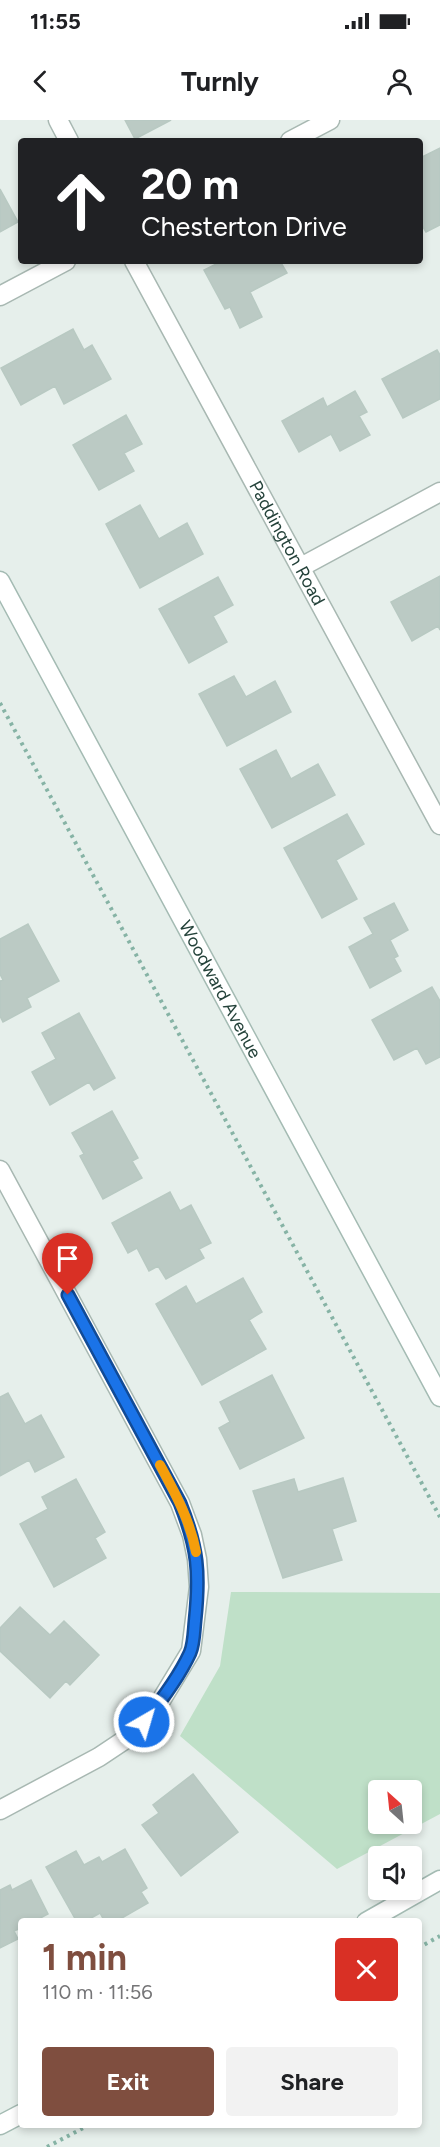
<!DOCTYPE html>
<html lang="en">
<head>
<meta charset="utf-8">
<style>
	body { margin:0; font-family:Figtree,sans-serif; background:#f2f2f2; color:#202124; height:100vh; display:flex; flex-direction:column; font-size:22px; white-space:nowrap }
	* { box-sizing:border-box; margin:0 }
	p { font-size:20px; color:#757577 }
	.icon { flex:none; width:33px; height:33px; fill:none; stroke:currentColor; stroke-width:2; stroke-linecap:round; stroke-linejoin:round }
	.map { position:relative; flex:1; overflow:hidden }
	.details { position:absolute; left:18px; top:1798px; width:404px; height:210px; display:flex; flex-direction:column; background:#fff; border-radius:6px; box-shadow:0 3px 9px #0003 }
	.details>* { flex:none }
	.banner { position:absolute; left:18px; top:18px; width:405px; height:126px; border-radius:6px; box-shadow:0 3px 9px #0003; background:#202124; color:#fff; overflow:hidden }
	.needle { width:39px; rotate:333deg }
	.tools { position:absolute; left:368px; top:1660px; display:grid; gap:12px }
	.tools a { display:grid; place-items:center; width:54px; height:54px; border-radius:6px; background:#fff; box-shadow:0 3px 9px #0003; font-size:30px }
	.pin { position:absolute; display:grid; place-items:center; width:51px; height:51px; color:#fff; margin:-62px -26px; border-radius:50% 50% 50% 0; rotate:-45deg; box-shadow:0 0 6px #0007 }
	.pin .icon { rotate:45deg }
	.me { position:absolute; width:66px; margin:-33px; rotate:38deg; stroke-linejoin:round; filter:drop-shadow(0 0 4px #0008) }
	.turn { display:flex; align-items:center; gap:21px; height:126px; padding:0 24px; font-size:27px }
	.turn .icon { width:78px; height:78px; stroke-width:2.5 }
	.turn b { display:block; font-size:42px; line-height:51px }
	.round { display:grid; place-items:center; flex:none; width:63px; height:63px; border-radius:6px; background:#f2f2f2 }
	.head { display:flex; align-items:center; justify-content:space-between; height:102px; padding:0 24px }
	h1 { font-size:36px; font-weight:700; line-height:45px; color:#7f4e3f }
	.button { display:flex; gap:12px; margin-top:auto; padding:12px 24px }
	.button a { flex:1; height:69px; border-radius:6px; background:#7f4e3f; color:#fff; font-size:24px; font-weight:700; line-height:69px; text-align:center }
	.button a+a { background:#f2f2f2; color:#202124 }
	.status { display:flex; justify-content:space-between; align-items:center; height:42px; padding:0 30px; background:#fff; direction:ltr }
	.status svg { height:16px; fill:currentColor }
	header { display:flex; justify-content:space-between; align-items:center; height:78px; padding:0 24px; background:#fff; font-size:27px; font-weight:700 }
	.map>svg:first-child { display:block }
</style>
</head>
<body>
<div class="status"><b>11:55</b><svg viewBox="0 0 49 12"><path d="M0 12V9h3v3zM5 12V6h3v6zM10 12V3h3v9zM15 12V0h3v12zM26 1h20v11H26zM47 4h2v5h-2z"/></svg></div>
<header><svg class="icon" aria-label="back" viewBox="0 0 24 24"><path d="M15 5l-7 7 7 7"/></svg>Turnly<svg class="icon" aria-label="person" viewBox="0 0 24 24"><circle cx="12" cy="8" r="4"/><path d="M4 21q1-7 8-7t8 7"/></svg></header>
<div class="map">
<svg width="440" height="2027" viewBox="0 0 440 2027">
	<rect width="100%" height="100%" fill="#e6efeb"/>
	<path fill="#bfe0c8" fill-rule="evenodd" d="M231,1472L440,1473V1694L337,1749L180,1616L220,1546ZM378,1671H411V1704H378Z"/>
	<path fill="#bbcac4" stroke="#b8c9c2" stroke-width="1.5" d="M125,0H171L135,19Z
		M440,28V105L426,112L420,102V38Z
		M0,69L18,102L0,112Z
		M222,141H280L287,153L250,172L262,197L240,208L230,187L225,189L204,150Z
		M73,209L84,230L92,225L111,259L64,284L55,266L21,285L1,248Z
		M437,230L440,235V279L403,298L382,259Z
		M355,271L367,292L359,296L370,315L340,331L331,314L299,332L282,301L323,278L327,287Z
		M126,295L142,324L124,333L134,351L99,370L73,325Z
		M140,385L159,419L187,403L203,434L140,468L106,404Z
		M440,456V510L438,506L412,521L391,482Z
		M218,457L233,485L213,496L227,522L189,543L159,489Z
		M234,556L246,577L275,561L291,592L227,626L199,574Z
		M276,630L291,659L318,644L335,675L272,708L240,649Z
		M347,694L364,724L336,740L357,779L322,798L284,728Z
		M394,783L408,810L390,820L398,836L394,838L401,851L370,868L349,827L373,814L364,798Z
		M28,804L59,861L27,878L31,887L3,902L0,896V861L3,860L0,854V819Z
		M432,867L440,881V937L426,944L417,928L394,940L372,900Z
		M79,893L115,958L94,970L89,962L50,985L32,952L56,939L42,913Z
		M112,991L138,1038L132,1041L142,1058L103,1079L80,1036L84,1034L72,1013Z
		M170,1072L180,1091L191,1085L211,1123L199,1129L204,1138L166,1159L158,1146L149,1151L137,1128L128,1133L112,1103Z
		M243,1158L262,1192L249,1200L266,1229L202,1265L156,1184L186,1166L196,1184Z
		M272,1255L304,1318L240,1349L219,1308L230,1302L220,1282Z
		M8,1273L25,1304L41,1295L64,1337L35,1352L29,1340L0,1356V1277Z
		M343,1358L356,1401L332,1409L342,1440L283,1458L253,1371L294,1359L298,1372Z
		M76,1359L105,1412L95,1418L106,1438L54,1467L20,1404L48,1389L42,1377Z
		M20,1487L50,1515L64,1501L99,1535L70,1565L66,1561L50,1578L0,1531V1508Z
		M193,1654L238,1712L181,1756L142,1705L159,1693L153,1685Z
		M125,1729L147,1768L141,1772L148,1783L115,1802H105L100,1793L84,1802H77L46,1747L76,1731L84,1745L99,1737L102,1742Z
		M31,1760L48,1794L33,1802H21V1808L14,1811L18,1819L0,1828V1770L10,1765L12,1770Z"/>
	<g fill="none" stroke-linecap="round" stroke-linejoin="round">
		<g stroke="#a8b8b2" stroke-width="21">
			<g id="minor">
				<path d="M58,0L69,21"/>
				<path d="M290,21L330,0"/>
				<path id="s1" d="M134,141L440,705"/>
				<path d="M0,176L66,141"/>
				<path d="M301,447L440,372"/>
				<path d="M0,1050L180,1383L192,1415L197,1439L199,1467L191,1531L160,1582L144,1602L123,1621L99,1637L0,1690"/>
			</g>
		</g>
		<g stroke="#a4bbb3" stroke-width="21">
			<g id="secondary">
				<path id="s2" d="M0,461L440,1277"/>
				<path d="M366,1802L440,1760"/>
				<path d="M0,2005L21,1994"/>
			</g>
		</g>
		<path stroke="#86b3a5" stroke-width="4" stroke-dasharray="3 4.5" stroke-linecap="butt" d="M0,583L440,1397
			M418,1828L440,1816
			M47,2027L87,2006"/>
		<use href="#minor" stroke="#fff" stroke-width="18"/>
		<use href="#secondary" stroke="#fff" stroke-width="18"/>
	</g>
	<g fill="none" stroke-linecap="round" stroke-linejoin="round">
		<g stroke="#114b97" stroke-width="15">
			<path id="route" d="M68,1175L180,1383C198,1428 200,1453 195,1501C194,1511 194,1524 190,1533C179,1557 161,1581 144,1602"/>
		</g>
		<use href="#route" stroke="#1a73e8" stroke-width="10"/>
		<path stroke="#f59e0b" stroke-width="10" d="M160,1345C175,1373 190,1400 196,1432"/>
	</g>
	<g text-anchor="middle" dominant-baseline="central" stroke-width="4.5" stroke-linejoin="round" paint-order="stroke">
		<g font-size="18" fill="#24423a" stroke="#f7fbf9">
			<text stroke="none"><textPath href="#s1" startOffset="321">Paddington Road</textPath></text>
			<text stroke="none"><textPath href="#s2" startOffset="464">Woodward Avenue</textPath></text>
		</g>
	</g>
</svg>
<div class="tools">
<a><svg class="needle" viewBox="-14 -14 28 28"><path d="M0-13l5 13h-10z" fill="#e53935"/><path d="M0 13l5-13h-10z" fill="#757577"/></svg></a>
<a><svg class="icon" aria-label="sound" viewBox="0 0 24 24"><path d="M4 9h4l5-4v14l-5-4H4zM17 9q2 3 0 6"/></svg></a>
</div>
<div class="pin" style="left:68px;top:1175px;background:#d93025"><svg class="icon" aria-label="arrive" viewBox="0 0 24 24"><path d="M6 21V4h12l-3 4 3 4H6"/></svg></div>
<svg class="me" style="left:144px;top:1602px" viewBox="-20 -20 40 40"><circle r="17" fill="#1a73e8" stroke="#fff" stroke-width="3"/><path d="M0-11L8 9 0 5-8 9z" fill="#fff"/></svg>
<div class="banner">
<div class="turn"><svg class="icon" aria-label="ahead" viewBox="0 0 24 24"><path d="M12 20V5M6 11l6-6 6 6"/></svg><div><b>20 m</b>Chesterton Drive</div></div>
</div>
<section class="details">
<div class="head"><div><h1>1 min</h1><p>110 m · 11:56</p></div><a class="round" style="background:#d93025;color:#fff"><svg class="icon" aria-label="close" viewBox="0 0 24 24"><path d="M6 6l12 12M18 6L6 18"/></svg></a></div>
<div class="button"><a>Exit</a><a>Share</a></div>
</section>
</div>
</body>
</html>
